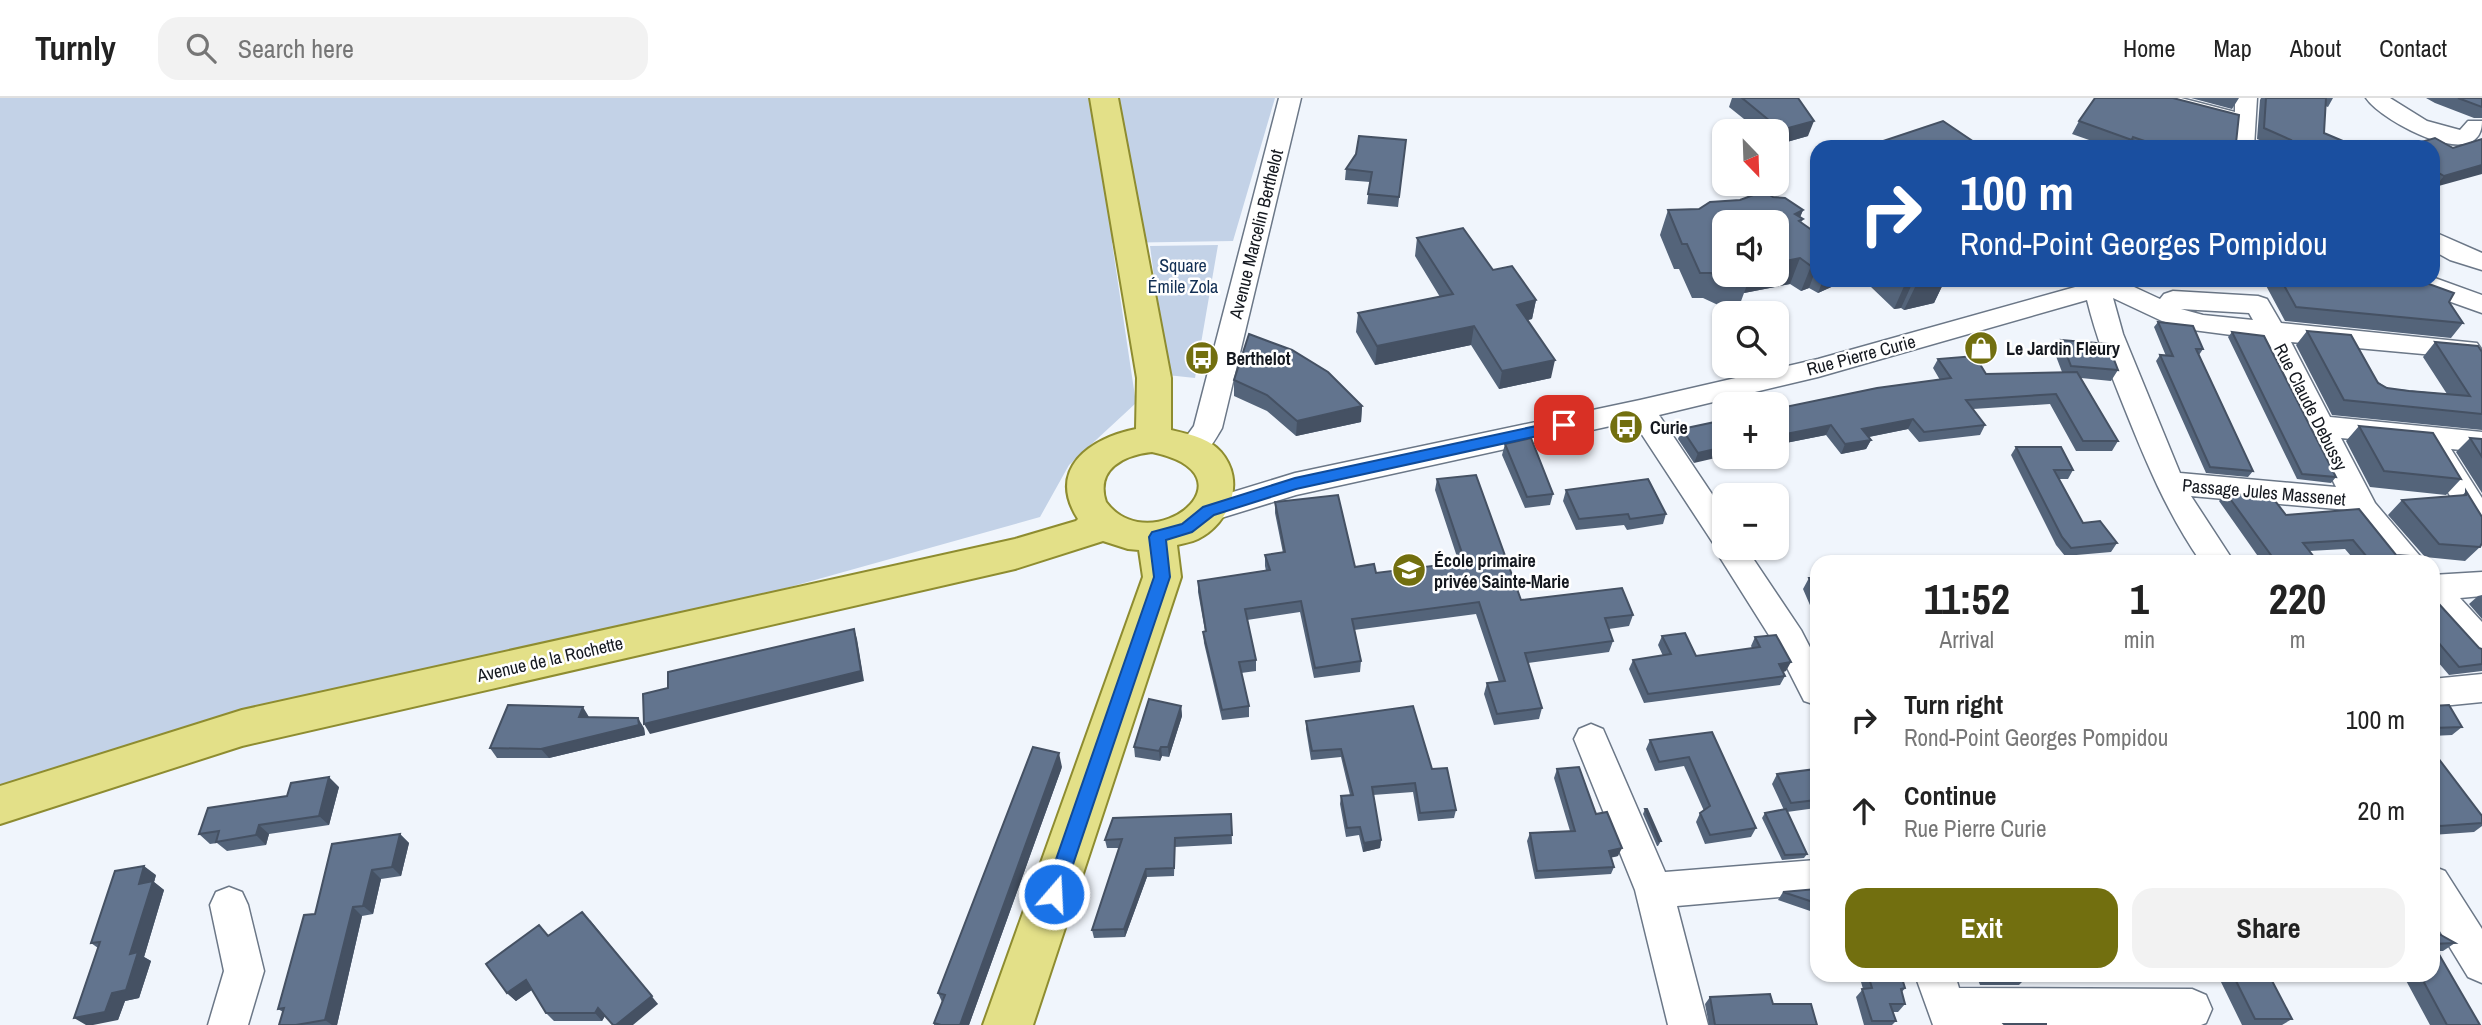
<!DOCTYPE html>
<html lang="en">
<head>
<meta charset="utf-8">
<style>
	body { margin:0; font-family:"Archivo Narrow",sans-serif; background:#f2f2f2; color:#222; height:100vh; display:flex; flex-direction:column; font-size:26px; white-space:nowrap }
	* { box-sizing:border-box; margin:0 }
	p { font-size:23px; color:#767676 }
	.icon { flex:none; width:38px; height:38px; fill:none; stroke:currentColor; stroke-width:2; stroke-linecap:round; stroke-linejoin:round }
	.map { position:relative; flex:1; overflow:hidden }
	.details { position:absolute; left:1810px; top:457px; width:630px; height:427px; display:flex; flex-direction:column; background:#fff; border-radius:21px; box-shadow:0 2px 5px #0004 }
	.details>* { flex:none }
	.banner { position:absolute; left:1810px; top:42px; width:630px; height:147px; border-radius:21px; box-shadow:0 2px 5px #0004; background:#1a4fa0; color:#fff; overflow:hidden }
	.needle { width:46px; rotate:157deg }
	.tools { position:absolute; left:1712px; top:21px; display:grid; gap:14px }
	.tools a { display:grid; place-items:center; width:77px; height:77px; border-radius:14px; background:#fff; box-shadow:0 2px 5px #0004; font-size:35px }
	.pin { position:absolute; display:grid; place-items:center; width:60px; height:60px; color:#fff; margin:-30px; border-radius:14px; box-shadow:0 4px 10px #0006 }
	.me { position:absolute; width:77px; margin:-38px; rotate:19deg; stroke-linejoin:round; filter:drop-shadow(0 0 5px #0008) }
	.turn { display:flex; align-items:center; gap:24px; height:147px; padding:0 35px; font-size:32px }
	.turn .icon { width:91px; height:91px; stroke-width:2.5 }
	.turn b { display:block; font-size:49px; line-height:60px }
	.eta { display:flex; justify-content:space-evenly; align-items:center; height:119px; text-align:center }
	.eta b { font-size:42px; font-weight:700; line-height:49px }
	.cta { display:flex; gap:14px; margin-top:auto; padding:14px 35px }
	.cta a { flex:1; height:80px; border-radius:21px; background:#726f0f; color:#fff; font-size:28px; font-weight:700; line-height:80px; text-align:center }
	.cta a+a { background:#f2f2f2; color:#222 }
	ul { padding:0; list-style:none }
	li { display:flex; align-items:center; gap:21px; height:91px; padding:0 35px }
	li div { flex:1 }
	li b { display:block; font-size:26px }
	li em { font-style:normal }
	header { display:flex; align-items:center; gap:42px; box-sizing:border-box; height:98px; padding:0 35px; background:#fff; border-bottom:2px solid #e0e0e0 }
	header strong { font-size:33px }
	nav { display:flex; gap:38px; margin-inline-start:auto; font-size:24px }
	.search { width:490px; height:63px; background:#f2f2f2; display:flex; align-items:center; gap:18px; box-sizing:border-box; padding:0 24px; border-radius:21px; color:#767676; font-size:26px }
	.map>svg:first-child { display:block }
</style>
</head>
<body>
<header>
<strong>Turnly</strong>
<div class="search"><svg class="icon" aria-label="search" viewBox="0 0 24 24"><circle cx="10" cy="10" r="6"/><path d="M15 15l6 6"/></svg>Search here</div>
<nav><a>Home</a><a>Map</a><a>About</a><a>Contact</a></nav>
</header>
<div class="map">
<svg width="2482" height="927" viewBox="0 0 2482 927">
	<rect width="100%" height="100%" fill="#f0f5fc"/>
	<path fill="#c3d2e7" d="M0,0H1275L1233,143L1112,145L1136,305L1069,367L1040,419L0,710Z
		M1218,147L1195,280L1167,277L1150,148Z"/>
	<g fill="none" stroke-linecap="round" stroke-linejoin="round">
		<g stroke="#6b7787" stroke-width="3">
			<path id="minor" d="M1279,0H1301L1222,330C1212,347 1204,364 1183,357L1178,350L1194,328Z
				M2144,0H2181L2235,14V0H2257L2254,49H2230L2234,28L2147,5Z
				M2366,0H2390L2427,23L2460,32L2468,23H2482C2482,77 2382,24 2366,0Z
				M2432,133L2482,155V172L2450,162L2432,152Z
				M2432,179L2482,197V215L2406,188L2402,182H2432Z
				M2087,182H2119L2160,201L2164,196L2173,193L2258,198L2267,201L2281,225L2477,245L2481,251L2477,257L2467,260L2291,244L2330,319L2482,334V354L2451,351L2482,400V438L2471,434L2421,348L2341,340L2375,405L2425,464H2390L2348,412L2191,398L2234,464H2201C2167,415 2146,364 2124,309C2110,274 2096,239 2087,202L1818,279L1659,317L1724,414V450H1746L1801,532L1816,561V607L1804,603L1777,550L1719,458L1715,448L1633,323L1296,397L1208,424L1197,421L1193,413L1197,405L1295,375L1640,302L1818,261L2086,186ZM2113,200L2162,223L2193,232L2262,241L2336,389L2180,375L2123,236ZM2181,211L2249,215L2253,222L2203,217Z
				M2482,474V498L2460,500L2482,524V560L2470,556L2432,513V477Z
				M2482,576V604L2432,609V581Z
				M1591,626L1603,631L1665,774L1816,762V796L1677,808L1708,927H1668L1635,792L1574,641L1579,631Z
				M2432,768L2445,773L2482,831V885L2468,879L2432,820Z
				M229,789L242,794L248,807L264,873L248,927H208L224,873L210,807L216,794Z
				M1915,877H1955L1959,890L2192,891L2206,897L2212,911L2206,925L2201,927H1933Z"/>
		</g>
		<g stroke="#8e8c30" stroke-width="4">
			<path id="major" d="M1090,0H1118L1171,280V332C1188,336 1209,340 1221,354C1246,383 1230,425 1198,441C1192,444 1184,445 1177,447L1181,479L1033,927H983L1143,479L1139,452L1128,451L1103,443L1015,471L242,648L0,726V688L242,612L1015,441L1076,423L1078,421C1046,371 1090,340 1136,331L1137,280ZM1152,354C1261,377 1151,464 1106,404C1095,371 1124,357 1152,354Z"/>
		</g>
		<use href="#minor" fill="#fff" fill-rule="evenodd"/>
		<use href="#major" fill="#e3e088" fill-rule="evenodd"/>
	</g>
	<path fill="#54647a" d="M1732,0H1798L1808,38L1776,47V33H1759L1729,9Z
		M2191,0H2239L2232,11Z
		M2261,0H2333L2328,9L2325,8L2324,35L2357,49H2276L2257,41L2260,2Z
		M2426,0H2482V20H2474L2435,5Z
		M2079,23L2234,49H2109L2072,36Z
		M2482,41L2435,89L2432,87V49L2453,50Z
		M1406,42L1398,109L1367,106L1370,84L1345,82L1346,71Z
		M1971,42L1968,49H1878L1880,44Z
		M1773,99L1803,112L1800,119L1803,121L1801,125L1816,135V182H1945L1934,205L1904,212L1901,210L1894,211L1871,189L1838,186L1818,195L1809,190L1801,193L1790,186L1744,195L1740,206L1718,207L1703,200H1692L1679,171H1674L1660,137L1668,112L1699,111Z
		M1417,140L1493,172L1536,202L1532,221L1528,222L1551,280L1499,291L1471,247L1375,267L1356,234L1358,215L1440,199L1415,158Z
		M2263,182H2418L2449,204L2463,225L2451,240L2285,223Z
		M2158,224L2203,251L2199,257L2253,373L2248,379L2206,375L2156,263L2160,257L2166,258L2154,229Z
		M2307,233L2387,290L2447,296L2423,259L2435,244L2482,254V332L2332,317L2296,247Z
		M2232,234L2336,379L2331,385L2297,381L2228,239Z
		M2061,242L2118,272L2111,283L2081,280L2118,343L2112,353H2076L2050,306L1973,311L1985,327L1980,337L1919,344L1908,331L1869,339L1871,342L1866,351L1841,356L1826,337L1776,347V311L1940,282L1933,270L1938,261L1986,276L2062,274L2054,253Z
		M1234,282L1362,308L1361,324L1296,338L1267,313L1234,298Z
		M1724,322L1694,365L1678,341L1682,331Z
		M2359,328L2461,381L2446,397L2370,389L2346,343Z
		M2470,340L2482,341V395L2456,354Z
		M1505,346L1553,396L1550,407L1525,410L1502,357Z
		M2016,349L2073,372L2068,381H2059L2083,425L2117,445L2111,454L2065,458L2056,447L2011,357Z
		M1437,381L1521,502L1633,517L1629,528L1609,531L1613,543L1609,554L1528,565L1542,610L1539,621L1494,627L1484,596L1487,585L1499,584L1476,516L1354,532L1361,563L1360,574L1314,580L1300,514L1247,522L1256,562V573L1241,575L1249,608V619L1222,622L1204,545L1203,534L1205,533L1198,494V483L1266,473L1265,468V457L1283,455L1275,415V404L1355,469L1376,475L1459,465L1435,392Z
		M1566,392L1666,416L1663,426L1627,432L1624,427L1576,432L1563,403Z
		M2466,393L2480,449L2465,463L2425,459L2388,417L2402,402L2462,398Z
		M2226,395L2286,417L2415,464H2356L2345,451L2309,453L2318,464H2262L2219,403Z
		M1809,480H1816V521L1803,491Z
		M2432,484L2439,506L2479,550L2482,551V574V573L2449,577L2432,557Z
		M2482,497V521L2469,506L2478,498Z
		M1662,538L1696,558L1752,550L1751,548L1755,539L1786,573L1783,574L1785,578L1780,587L1644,605L1629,571L1633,562L1663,558L1658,547Z
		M1181,608L1182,618L1169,659L1162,658L1160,663L1135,659L1134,649Z
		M2432,608L2462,629L2452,637L2432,638Z
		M589,619L644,630L645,637L549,660H497L490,650Z
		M1306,623L1432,671L1456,712L1454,720L1418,723L1413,694L1373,697L1381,742L1380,750L1363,754L1359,737L1346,739L1340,706L1341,698L1350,697L1341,659L1311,662L1306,631Z
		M1712,634L1756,730L1751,739L1705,746L1696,724L1700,715L1704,713L1684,668L1655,673L1646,651L1650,642Z
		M2432,652L2482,718V728L2474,734L2432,737Z
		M1062,669L969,927H934V925L942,904L938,895Z
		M1557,671L1618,758L1611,759L1614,769L1611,776L1535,781L1527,743L1530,735L1570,733L1554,680Z
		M1816,671V710L1787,714L1807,756L1804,760L1782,762L1762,720L1765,715L1784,712L1772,686L1777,676Z
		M339,689L329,727L269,736L266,747L227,753L217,745L210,746L199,736L287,698Z
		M1645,711L1661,743L1658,748H1657L1643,716Z
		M1231,716L1232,746L1175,749L1174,778L1147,779L1125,839L1094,840L1092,832L1119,750H1107L1105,742Z
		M400,736L409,745L401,778L381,781L373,816L362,818L337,927H279L283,914L278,911L315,816Z
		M156,777L154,784L164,792L144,859L151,863L139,900L125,903L118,922L98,850L91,845Z
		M1816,791V815L1778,802L1783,794Z
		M2432,832L2455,845L2443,853H2437L2480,927H2430L2403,877H2432Z
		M549,838L658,906L605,918L602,923H554L546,915L532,892L516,903L507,895Z
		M1859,877H1901L1905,890L1902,894L1905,906L1898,914H1893L1896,923L1892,927H1864L1856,899L1863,891Z
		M1976,877H2027V879L2019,887H1980Z
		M2223,877H2269L2292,921L2282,927H2242L2219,880Z
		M1710,899L1773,906L1817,927H1709L1705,906Z"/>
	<path fill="#455163" d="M1814,23L1808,38L1776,47L1781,32Z
		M1971,42L1968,49H1951Z
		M2482,67V76L2435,89L2444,78Z
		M1803,112L1793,137L1795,116Z
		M1800,160L1790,186L1744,195L1749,181L1743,177H1776V165Z
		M1816,165V171L1809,190L1801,193L1811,168Z
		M1823,182H1839L1838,186L1818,195Z
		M1936,182H1945L1934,205L1904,212L1916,187Z
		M1913,184L1901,210L1894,211L1905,186Z
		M1536,202L1532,221L1513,225L1517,207Z
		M1474,228L1471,247L1375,267L1377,248Z
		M1555,262L1551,280L1499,291L1502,273Z
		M1362,308L1361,324L1296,338L1297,323Z
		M1913,321L1908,331L1858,341L1862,331Z
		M1831,327L1826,337L1776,347V338Z
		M1871,342L1866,351L1841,356L1845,346Z
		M1724,349V358L1694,365L1698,355Z
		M854,531L857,541L864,583L650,636L644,626Z
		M1791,564L1786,573L1774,576L1779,566Z
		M1181,608L1182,618L1169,659L1168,649Z
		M583,609L589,619H579Z
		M638,620L644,630L645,637L549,660L541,651Z
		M1161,649L1162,658L1160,663L1159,653Z
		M1059,655L1062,669L969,927H960Z
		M329,679L339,689L329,727L319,718Z
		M259,727L269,736L266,747L256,737Z
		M400,736L409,745L401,778L392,769Z
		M1381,742L1380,750L1363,754L1364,745Z
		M1622,750L1618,758L1606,761L1609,753Z
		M144,768L156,777L154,784L164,792L144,859L151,863L139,900L125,903L118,922L93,927H86L74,920L130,856L139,786Z
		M1146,771L1147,779L1125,839L1124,831Z
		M372,772L381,781L373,816L363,808Z
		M353,809L362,818L337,927H332L325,922Z
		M590,822L658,906L633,927H616Z
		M526,882L534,890L516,903L507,895Z
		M598,910L605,918L602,923L595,915Z"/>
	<path fill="#62748e" stroke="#455163" stroke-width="2" d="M1742,0H1798L1814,23L1781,32Z
		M2095,0H2173L2239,17L2236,45L2232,49H2162L2133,39L2129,49H2113L2132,42L2079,23Z
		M2266,0H2326L2324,35L2357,49H2287L2291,42L2264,30Z
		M2458,0H2482V9Z
		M1943,23L1971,42L1951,49H1888L1880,44Z
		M1359,38L1406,42L1399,99L1368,96L1372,74L1346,71L1356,56Z
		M2435,40L2453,50L2482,41V67L2444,78L2432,71V49H2404Z
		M1764,93L1773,99L1785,100L1803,112L1795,116L1803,121L1799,123L1816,135V165L1811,168L1800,160L1776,165V124H1724V177H1747L1749,181L1726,182L1711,175H1700L1687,146H1682L1668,112L1699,111L1710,104L1740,102Z
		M1463,130L1493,172L1512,168L1536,202L1517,207L1555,262L1502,273L1474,228L1377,248L1358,215L1453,196L1417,140Z
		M1901,182H1936L1916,187L1913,184L1905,186Z
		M2281,182H2418L2454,195L2449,204L2463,225L2296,209Z
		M2158,224L2193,228L2203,251H2196L2253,373L2210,369L2160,257L2173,258Z
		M2307,233L2351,237L2378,285L2387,290L2409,293L2470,298L2435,244L2478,248L2482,254V316L2344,302Z
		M2232,234L2264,238L2336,379L2302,376Z
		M1249,236L1292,252L1328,274L1362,308L1297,323L1267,297L1234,282Z
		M2061,242L2108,246L2118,272L2071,268Z
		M1975,258L1986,276L2077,274L2118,343H2083L2056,296L1966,302L1985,327L1924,334L1913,321L1862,331L1871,342L1845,346L1831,327L1776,338V311L1877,290L1951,280L1938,261Z
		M1724,322V349L1698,355L1682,331Z
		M2359,328L2433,335L2461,381L2384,373Z
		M1531,340L1553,396L1527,399L1505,346Z
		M2470,340L2482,341V359Z
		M2016,349H2061L2073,372H2054L2083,425L2100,423L2117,445L2071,450L2062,439Z
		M1476,377L1521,502L1622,490L1633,517L1605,520L1613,543L1525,555L1542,610L1497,616L1487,585L1505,583L1479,504L1352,521L1361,563L1315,570L1301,503L1245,511L1256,562L1239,564L1249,608L1222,612L1203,534L1206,533L1198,483L1270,472L1265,457L1285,454L1275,404L1338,397L1355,469L1374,466L1376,475L1465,464L1437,381Z
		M1648,381L1666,416L1630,421L1628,416L1579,421L1566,392Z
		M2466,393L2482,419V445L2480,449L2439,446L2402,402L2466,397Z
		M2226,395L2272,399L2286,417L2359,411L2396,457L2410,458L2415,464H2371L2353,442L2303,445L2318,464H2276Z
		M1809,480H1816V498Z
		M2432,484L2438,490L2439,506L2479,550L2482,551V566L2459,569L2432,537Z
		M854,531L861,573L644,626L643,596L668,590V574Z
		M1685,535L1696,558L1760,549L1755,539L1776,537L1791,564L1779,566L1785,578L1648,596L1633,562L1671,556L1662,538Z
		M1149,601L1181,608L1168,649H1161L1159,653L1134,649Z
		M508,607L583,609L579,619L638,620L639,627L541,651L490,650Z
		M2449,607L2462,629L2432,630V608Z
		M1413,608L1432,671L1447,670L1456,712L1420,715L1415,685L1372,689L1381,742L1364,745L1360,729L1347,730L1341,698L1353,697L1341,651L1312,653L1306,623Z
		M1712,634L1756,730L1710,737L1700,715L1710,708L1689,659L1659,664L1650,642Z
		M1033,649L1059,655L960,927H941L934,925L945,897L938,895Z
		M2432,652L2482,718V725L2440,728L2432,717V694H2437L2432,687Z
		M1579,669L1596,716L1607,714L1622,750L1609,753L1614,769L1537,773L1530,735L1575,733L1557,671Z
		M1816,671V702L1791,705L1777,676Z
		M329,679L319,718L259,727L256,737L216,744L219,733L199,736L208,710L287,698L291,685Z
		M1645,711H1647L1661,743H1659Z
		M1786,711L1807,756L1785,757L1765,715Z
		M1231,716L1232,737L1175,740L1174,770L1146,771L1124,831L1092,832L1122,741L1105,742L1113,720Z
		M400,736L392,769L372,772L363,808L353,809L325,922L296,927H279L284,910L278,911L304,817L315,816L332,746Z
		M144,768L139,786L153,783L130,856L138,854L126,892L112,895L105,914L74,920L100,844L91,845L115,773Z
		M1816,791V805L1783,794Z
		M582,814L652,898L616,927H613L598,910L595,915H546L526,882L507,895L486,866L539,827L548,838Z
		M2432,832L2455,845L2433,846L2480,927H2447L2420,877H2432Z
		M1868,877H1901L1905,890L1901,891L1905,906H1890L1896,923H1872L1862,891L1872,890Z
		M1988,877H2027V879H1988Z
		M2233,877H2269L2292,921H2255Z
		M1770,896L1773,906H1811L1817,927H1715L1710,899Z
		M2004,926H2046V927H2005Z"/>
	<path fill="#1a73e8" stroke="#114b97" stroke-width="2" d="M1564,322L1572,327L1570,331L1296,391L1214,417L1192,434L1166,442L1170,479L1063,796L1060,802L1054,804L1047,802L1044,796L1154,479L1149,439L1152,434L1182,426L1203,409L1295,380Z"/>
	<defs>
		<g id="shop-disc" transform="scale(1.75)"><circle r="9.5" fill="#726f0f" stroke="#fff"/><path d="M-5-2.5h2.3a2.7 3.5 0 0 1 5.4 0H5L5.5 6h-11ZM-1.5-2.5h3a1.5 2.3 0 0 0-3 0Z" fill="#fff"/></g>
		<g id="bus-disc" transform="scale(1.75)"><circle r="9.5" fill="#726f0f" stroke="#fff"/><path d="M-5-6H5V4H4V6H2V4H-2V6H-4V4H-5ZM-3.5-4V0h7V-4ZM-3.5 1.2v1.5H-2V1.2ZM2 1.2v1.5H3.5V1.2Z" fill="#fff"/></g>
		<g id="school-disc" transform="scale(1.75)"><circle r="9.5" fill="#726f0f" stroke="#fff"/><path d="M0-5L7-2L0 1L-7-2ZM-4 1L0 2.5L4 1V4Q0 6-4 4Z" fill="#fff"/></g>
	</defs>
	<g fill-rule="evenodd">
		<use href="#shop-disc" x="1981" y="250"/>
		<use href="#bus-disc" x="1202" y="260"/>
		<use href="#bus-disc" x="1626" y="329"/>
		<use href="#school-disc" x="1409" y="472"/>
	</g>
	<g text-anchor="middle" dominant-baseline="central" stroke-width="5" stroke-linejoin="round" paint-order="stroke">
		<g font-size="18" fill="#14181f" stroke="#fff">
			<text transform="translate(1256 136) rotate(-76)">Avenue Marcelin Berthelot</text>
			<text transform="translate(1861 257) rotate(-15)">Rue Pierre Curie</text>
			<text transform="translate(2311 309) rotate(63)">Rue Claude Debussy</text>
			<text transform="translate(2264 394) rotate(5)">Passage Jules Massenet</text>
			<text transform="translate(550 561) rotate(-13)">Avenue de la Rochette</text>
		</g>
		<g font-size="18" fill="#122f54" stroke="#fff">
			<text x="1183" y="167">Square<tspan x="1183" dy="21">Émile Zola</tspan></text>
		</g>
		<g font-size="18" font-weight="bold" fill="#14181f" stroke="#fff" text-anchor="start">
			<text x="2006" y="250">Le Jardin Fleury</text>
			<text x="1226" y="260">Berthelot</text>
			<text x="1650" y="329">Curie</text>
			<text x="1434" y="462">École primaire<tspan x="1434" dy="21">privée Sainte-Marie</tspan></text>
		</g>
	</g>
</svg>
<div class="tools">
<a><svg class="needle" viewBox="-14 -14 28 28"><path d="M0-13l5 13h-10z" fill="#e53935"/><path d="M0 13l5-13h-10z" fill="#767676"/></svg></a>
<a><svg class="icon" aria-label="sound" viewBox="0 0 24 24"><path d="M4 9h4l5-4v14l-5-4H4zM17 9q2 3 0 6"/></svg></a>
<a><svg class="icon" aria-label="search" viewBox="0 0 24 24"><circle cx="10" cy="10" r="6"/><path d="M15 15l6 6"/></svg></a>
<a>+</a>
<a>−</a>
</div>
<div class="pin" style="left:1564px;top:327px;background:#d93025"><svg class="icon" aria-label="arrive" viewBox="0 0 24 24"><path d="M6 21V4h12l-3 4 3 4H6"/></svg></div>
<svg class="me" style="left:1054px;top:796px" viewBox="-20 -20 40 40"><circle r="17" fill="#1a73e8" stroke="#fff" stroke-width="3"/><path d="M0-11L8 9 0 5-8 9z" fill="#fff"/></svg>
<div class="banner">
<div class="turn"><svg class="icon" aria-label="right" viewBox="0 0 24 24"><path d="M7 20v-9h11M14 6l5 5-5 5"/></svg><div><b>100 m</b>Rond-Point Georges Pompidou</div></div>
</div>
<section class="details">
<div class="eta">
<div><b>11:52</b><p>Arrival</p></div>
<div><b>1</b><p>min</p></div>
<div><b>220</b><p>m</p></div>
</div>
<ul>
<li><svg class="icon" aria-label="right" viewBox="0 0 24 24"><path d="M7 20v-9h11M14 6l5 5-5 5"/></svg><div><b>Turn right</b><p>Rond-Point Georges Pompidou</p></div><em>100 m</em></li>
<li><svg class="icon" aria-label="ahead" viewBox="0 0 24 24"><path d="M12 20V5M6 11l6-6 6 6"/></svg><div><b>Continue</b><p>Rue Pierre Curie</p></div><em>20 m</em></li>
</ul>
<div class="cta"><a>Exit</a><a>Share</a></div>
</section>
</div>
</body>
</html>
